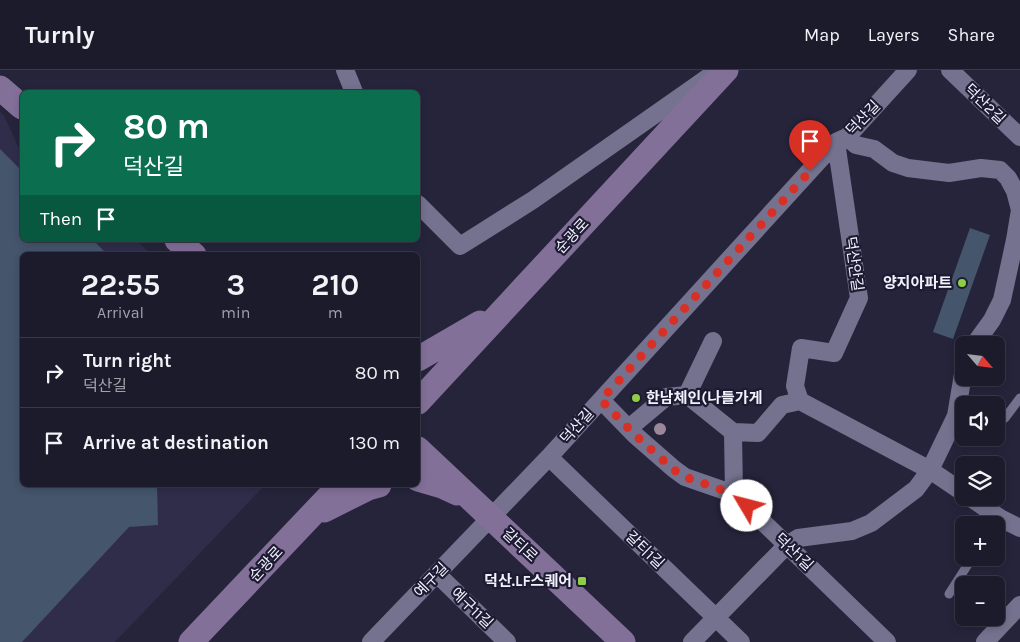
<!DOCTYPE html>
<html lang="en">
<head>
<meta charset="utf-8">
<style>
	body { margin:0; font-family:Karla,"Noto Sans KR",sans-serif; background:#252434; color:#f1f3f6; height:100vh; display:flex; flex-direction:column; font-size:19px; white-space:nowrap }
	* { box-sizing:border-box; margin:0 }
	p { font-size:16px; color:#a0a1a9 }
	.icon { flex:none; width:28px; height:28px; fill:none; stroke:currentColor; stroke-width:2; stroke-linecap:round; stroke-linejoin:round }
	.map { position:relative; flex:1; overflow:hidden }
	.sheet { position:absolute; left:20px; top:182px; width:400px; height:235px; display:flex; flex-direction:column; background:#1c1b2c; border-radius:8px; box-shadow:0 2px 8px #0003,0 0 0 1px #3a3948 }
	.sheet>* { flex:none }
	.guide { position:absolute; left:20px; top:20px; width:400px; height:152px; border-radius:8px; box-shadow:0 2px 8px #0003,0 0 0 1px #3a3948; background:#0b6e4f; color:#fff; overflow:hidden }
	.needle { width:32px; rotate:118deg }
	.fabs { position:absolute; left:955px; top:266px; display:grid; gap:10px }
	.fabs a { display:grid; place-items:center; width:50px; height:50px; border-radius:8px; background:#1c1b2c; box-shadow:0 2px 8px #0003,0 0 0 1px #3a3948; font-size:25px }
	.pin { position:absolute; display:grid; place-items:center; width:42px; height:42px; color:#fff; margin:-51px -21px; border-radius:50% 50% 50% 0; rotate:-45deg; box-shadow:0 0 5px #0007 }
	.pin .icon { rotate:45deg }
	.me { position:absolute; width:55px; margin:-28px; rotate:307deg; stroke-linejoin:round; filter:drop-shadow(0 0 4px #0008) }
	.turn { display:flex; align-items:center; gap:18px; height:105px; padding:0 20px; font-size:22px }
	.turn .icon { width:65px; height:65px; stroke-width:2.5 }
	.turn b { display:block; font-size:35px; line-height:42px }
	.then { display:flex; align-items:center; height:48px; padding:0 20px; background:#0003; gap:10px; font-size:19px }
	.eta { display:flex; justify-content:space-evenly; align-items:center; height:85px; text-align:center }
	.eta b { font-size:30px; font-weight:700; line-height:35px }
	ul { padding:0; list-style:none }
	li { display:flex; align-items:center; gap:15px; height:70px; padding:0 20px; border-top:1px solid #3a3948 }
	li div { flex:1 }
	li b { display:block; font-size:19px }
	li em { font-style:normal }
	header { display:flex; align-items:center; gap:30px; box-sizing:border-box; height:70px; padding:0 25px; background:#1c1b2c; border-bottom:1px solid #3a3948 }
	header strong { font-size:24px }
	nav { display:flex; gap:28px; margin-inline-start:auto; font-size:18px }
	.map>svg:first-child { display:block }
</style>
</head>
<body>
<header>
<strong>Turnly</strong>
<nav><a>Map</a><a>Layers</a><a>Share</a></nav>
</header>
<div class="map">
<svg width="1020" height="572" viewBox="0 0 1020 572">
	<rect width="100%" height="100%" fill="#26243b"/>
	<path fill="#302d4b" d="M0,42L4,46L19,78L22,81V170H136L152,185H22V415H265L115,572H0Z"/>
	<path fill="#44556c" d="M0,79L22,101V170H93L108,185H22V415H157L158,455L129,457L22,572H0Z
		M970,158L990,165L953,269L933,262Z"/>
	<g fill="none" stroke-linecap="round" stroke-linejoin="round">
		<path stroke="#74728e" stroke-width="9" d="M996,354L1005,348L1020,328
			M949,524L972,488"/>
		<path stroke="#74728e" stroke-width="18" d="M345,0L354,22
			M950,0L1020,67
			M847,67L856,75L874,79L893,93L908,98L949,103L981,98L1000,100L1008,108L1015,121L1020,140L1015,170L1002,230L992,250L974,275
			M418,134L460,176L533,130L710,6
			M687,325L713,271
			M601,330L635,365L674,399L685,407L734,424L887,572
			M800,331L795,316L801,278L834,283L859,228L836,72
			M629,358L666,327L687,325L733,362L758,363L782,335L800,331L930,400L964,423
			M733,362L734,424
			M549,387L741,572
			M971,428L1000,448L1020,458
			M437,504L507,572
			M371,572L549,387L836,72L847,67L908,0
			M692,572L787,475L798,468L852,461L871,453L916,419L930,400L956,346L964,298
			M985,572L1020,535"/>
		<path stroke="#837099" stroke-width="25" d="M0,18L22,37
			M177,170L194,185
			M418,289L480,253
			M418,332L726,0
			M418,379L623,572
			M418,409L442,416L457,423
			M324,440L368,418L379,415
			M191,572L340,415"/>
	</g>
	<circle fill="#9a889a" cx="660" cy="359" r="6"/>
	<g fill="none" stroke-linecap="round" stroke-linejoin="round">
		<path stroke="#d93025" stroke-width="9" stroke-dasharray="0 16.2" d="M747,436L734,424L685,407L674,400L635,365L601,330L810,101"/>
	</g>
	<g fill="#8dce44" stroke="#1d1a31" stroke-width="2">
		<circle cx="962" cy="213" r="5"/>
		<circle cx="636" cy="328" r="5"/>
		<rect x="577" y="506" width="10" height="10" rx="2.5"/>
	</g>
	<g text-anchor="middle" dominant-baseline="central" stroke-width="4.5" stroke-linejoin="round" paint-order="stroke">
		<g font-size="15" fill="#f1f1fe" stroke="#1d1a31">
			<text transform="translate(985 34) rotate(44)">덕산2길</text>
			<text transform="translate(863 48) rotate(-46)">덕산길</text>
			<text transform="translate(572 166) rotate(-47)">순광로</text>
			<text transform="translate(854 194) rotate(82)">덕산안길</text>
			<text transform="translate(577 356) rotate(-48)">덕산길</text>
			<text transform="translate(520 475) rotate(43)">갈티로</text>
			<text transform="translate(645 480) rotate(44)">갈티1길</text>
			<text transform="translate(794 482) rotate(44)">덕산1길</text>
			<text transform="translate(266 494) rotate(-47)">순광로</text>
			<text transform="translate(431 510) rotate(-46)">예구길</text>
			<text transform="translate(472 538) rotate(44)">예구11길</text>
		</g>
		<g font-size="15" font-weight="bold" fill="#f1f1fe" stroke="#1d1a31" text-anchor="end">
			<text x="952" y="213">양지아파트</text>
			<text x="646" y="328" text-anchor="start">한남체인(나들가게</text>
			<text x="572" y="511">덕산.LF스퀘어</text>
		</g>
	</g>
</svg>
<div class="fabs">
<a><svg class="needle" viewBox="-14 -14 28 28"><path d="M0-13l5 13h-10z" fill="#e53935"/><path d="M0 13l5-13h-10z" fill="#a0a1a9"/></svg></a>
<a><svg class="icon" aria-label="sound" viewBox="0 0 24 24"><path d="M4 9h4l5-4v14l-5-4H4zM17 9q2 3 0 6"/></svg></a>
<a><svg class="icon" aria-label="layers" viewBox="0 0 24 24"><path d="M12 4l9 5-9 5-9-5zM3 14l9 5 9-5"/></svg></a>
<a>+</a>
<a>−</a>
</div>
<div class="pin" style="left:810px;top:101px;background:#d93025"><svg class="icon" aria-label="arrive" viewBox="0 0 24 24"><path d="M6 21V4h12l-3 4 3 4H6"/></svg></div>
<svg class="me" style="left:747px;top:436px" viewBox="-20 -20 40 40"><circle r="19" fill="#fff"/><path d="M0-13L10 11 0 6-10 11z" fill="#d93025"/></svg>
<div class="guide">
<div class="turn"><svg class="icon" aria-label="right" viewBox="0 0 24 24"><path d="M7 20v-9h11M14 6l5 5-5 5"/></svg><div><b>80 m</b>덕산길</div></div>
<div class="then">Then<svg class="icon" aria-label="arrive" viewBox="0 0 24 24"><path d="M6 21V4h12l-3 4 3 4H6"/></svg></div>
</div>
<section class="sheet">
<div class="eta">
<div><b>22:55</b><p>Arrival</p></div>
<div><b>3</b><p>min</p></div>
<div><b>210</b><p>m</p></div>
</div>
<ul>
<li><svg class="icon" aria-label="right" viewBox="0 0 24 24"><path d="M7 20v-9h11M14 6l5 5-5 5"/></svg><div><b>Turn right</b><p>덕산길</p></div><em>80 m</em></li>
<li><svg class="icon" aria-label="arrive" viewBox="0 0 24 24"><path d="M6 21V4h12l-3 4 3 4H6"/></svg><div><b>Arrive at destination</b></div><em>130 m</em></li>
</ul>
</section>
</div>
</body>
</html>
